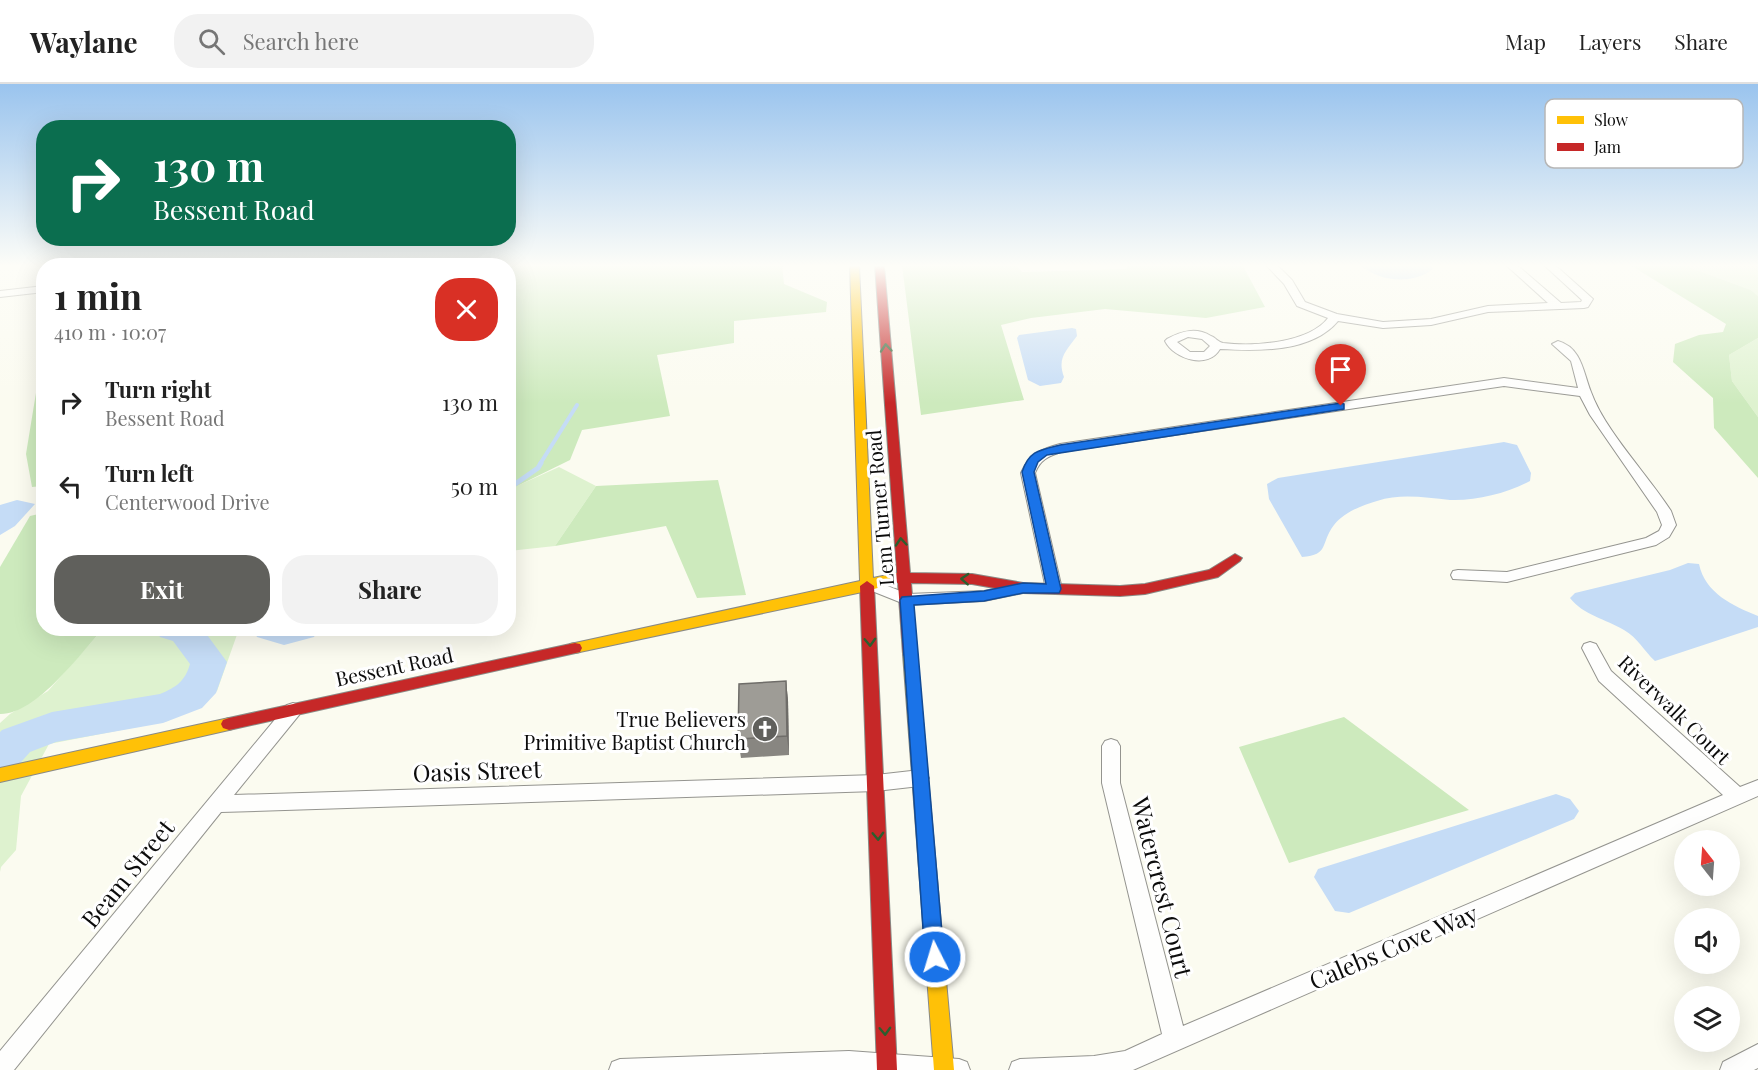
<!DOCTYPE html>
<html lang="en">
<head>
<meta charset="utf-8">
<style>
	body { margin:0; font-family:"Playfair Display",serif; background:#f2f2f2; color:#222; height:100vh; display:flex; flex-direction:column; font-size:22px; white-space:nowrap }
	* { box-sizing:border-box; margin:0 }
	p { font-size:20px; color:#767676 }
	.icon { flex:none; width:33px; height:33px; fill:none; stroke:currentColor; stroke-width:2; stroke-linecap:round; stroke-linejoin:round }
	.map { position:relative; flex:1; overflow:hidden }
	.side { position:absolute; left:36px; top:174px; width:480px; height:378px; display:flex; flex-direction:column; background:#fff; border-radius:24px; box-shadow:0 6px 24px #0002 }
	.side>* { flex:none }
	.hud { position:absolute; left:36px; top:36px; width:480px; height:126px; border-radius:24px; box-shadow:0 6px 24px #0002; background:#0b6e4f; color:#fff; overflow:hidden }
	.needle { width:39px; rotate:343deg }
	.controls { position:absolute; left:1674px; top:746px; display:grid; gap:12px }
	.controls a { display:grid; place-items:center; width:66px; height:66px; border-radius:50%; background:#fff; box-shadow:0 6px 24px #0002; font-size:30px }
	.pin { position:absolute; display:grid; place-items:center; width:51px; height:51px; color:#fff; margin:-62px -26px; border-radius:50% 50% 50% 0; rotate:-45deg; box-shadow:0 0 6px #0007 }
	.pin .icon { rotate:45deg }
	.me { position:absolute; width:66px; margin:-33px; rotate:355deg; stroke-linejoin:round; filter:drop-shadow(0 0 4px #0008) }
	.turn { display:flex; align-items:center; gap:21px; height:126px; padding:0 18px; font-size:27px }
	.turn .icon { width:78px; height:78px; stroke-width:2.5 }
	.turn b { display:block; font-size:42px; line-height:51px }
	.round { display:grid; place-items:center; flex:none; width:63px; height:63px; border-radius:24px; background:#f2f2f2 }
	.summary { display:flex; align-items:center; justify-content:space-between; height:102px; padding:0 18px }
	h1 { font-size:36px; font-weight:700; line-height:45px }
	.button { display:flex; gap:12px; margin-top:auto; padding:12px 18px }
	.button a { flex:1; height:69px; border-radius:24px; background:#60605c; color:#fff; font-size:24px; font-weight:700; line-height:69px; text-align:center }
	.button a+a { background:#f2f2f2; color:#222 }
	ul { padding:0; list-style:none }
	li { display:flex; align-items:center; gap:18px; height:84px; padding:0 18px }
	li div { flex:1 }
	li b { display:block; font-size:22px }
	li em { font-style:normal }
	header { display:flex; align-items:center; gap:36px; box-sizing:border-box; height:84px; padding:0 30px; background:#fff; border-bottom:2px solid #e0e0e0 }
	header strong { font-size:28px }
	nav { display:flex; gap:33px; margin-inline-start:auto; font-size:21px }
	.search { width:420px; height:54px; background:#f2f2f2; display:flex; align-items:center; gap:15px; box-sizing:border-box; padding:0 21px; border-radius:24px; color:#767676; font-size:22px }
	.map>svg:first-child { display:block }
</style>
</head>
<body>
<header>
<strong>Waylane</strong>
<div class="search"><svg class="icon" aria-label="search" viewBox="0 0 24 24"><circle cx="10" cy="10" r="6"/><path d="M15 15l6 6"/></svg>Search here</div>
<nav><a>Map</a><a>Layers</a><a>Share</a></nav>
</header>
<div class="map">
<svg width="1758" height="986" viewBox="0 0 1758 986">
	<rect width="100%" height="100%" fill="#fbfbf0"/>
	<path fill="#def2cf" d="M1683,181H1758V212L1751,206Z
		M1758,254V333L1732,297L1729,271Z
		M559,383L596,402L555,462L509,467L508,406Z
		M103,545H239L217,607L168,637L49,660L21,712L16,766L1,783L0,788V639L10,630L48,607Z
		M245,545V544L323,545L281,557Z"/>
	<path fill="#cdeabd" d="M483,181H782L784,200L827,218L826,228L734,237V259L657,271L670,332L582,346L570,376L509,406L508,182Z
		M902,181H1016L1022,188L1127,185L1126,181L1243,182L1265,223L1206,234L1105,225L1031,234L1001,241L1024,316L921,331Z
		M1630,181H1683L1751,206L1758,212V254L1729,271L1732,297L1758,333V394L1714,344L1713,314L1673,278L1675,260L1699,251L1723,248L1726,240Z
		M43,266V402L32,403L26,370Z
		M718,396L746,511L697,514L666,442L555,462L596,402Z
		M43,429L44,544L103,545C80,570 36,631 0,630V483L30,432Z
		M1344,633L1469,726L1289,779L1239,663Z"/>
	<path fill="#c5dcf6" d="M1360,181H1432L1433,185C1412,201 1380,198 1360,181Z
		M1072,244L1076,245L1077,252C1066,267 1057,274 1064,293L1061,299L1040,302L1028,296L1017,254L1019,251Z
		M1504,358L1517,361L1531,389L1530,397C1507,409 1477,417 1450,416C1426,414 1402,409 1377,417C1363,421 1344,428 1334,441C1320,459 1330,471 1302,473L1269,415L1267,400L1278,394Z
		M17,416L35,420L15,442L0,451V421Z
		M1688,479L1699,480C1705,509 1733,522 1758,532V543L1655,577C1644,567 1638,554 1624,546C1606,535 1583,531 1570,514L1575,509L1670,486Z
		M1556,710L1570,715L1579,727L1574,735L1349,829L1335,827L1314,793L1318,785Z"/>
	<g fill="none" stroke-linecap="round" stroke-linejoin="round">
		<path stroke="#c5dcf6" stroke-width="4" d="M540,380L577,321"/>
		<path stroke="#c5dcf6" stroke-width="5" d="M508,405L538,384L541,379"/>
		<path fill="#c5dcf6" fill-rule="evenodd" d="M155,544H202L227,578L216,609L202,624L163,639L56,658L30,668L14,686L0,690V648L2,646L52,628L160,610C177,603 185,597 190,580L173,557L160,553Z
			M252,544H319L314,553L284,561L257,553Z"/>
		<g stroke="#94948f" stroke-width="2">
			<path id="street" d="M219,181H230L219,182Z
				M239,181H249V182H239Z
				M364,181H374V182H364Z
				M1266,181H1277L1292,196L1305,218L1337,230L1383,238L1431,235L1488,222L1548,219L1506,181H1517L1561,219L1581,218L1582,216L1544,181H1555L1593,215L1588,223L1584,224L1488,228L1431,241L1383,244L1338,237C1311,269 1258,267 1220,265C1208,286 1174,275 1165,257L1167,255C1182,247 1196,243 1211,252C1216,254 1218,258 1223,259C1253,263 1309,259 1328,234L1297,222L1284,200ZM1188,253L1202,255L1210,262L1204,268H1190L1177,258Z
				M44,202V208L0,213V207Z
				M1558,257C1582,264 1583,288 1591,308C1605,347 1648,391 1671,427L1676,441L1669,453L1656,461L1507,498L1453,495L1451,491L1453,487L1458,486L1507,488L1646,454L1659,447L1662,441L1657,428L1590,331L1580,312L1504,302L1061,368C1048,372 1040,376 1035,389L1062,505L1059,509H1049L1046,505L1021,389C1029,370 1041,365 1060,360L1504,294L1578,304L1571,277L1552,260Z
				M867,494L908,510L984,507L1023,499L1028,500L1031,504L1028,508L1023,509L984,517L907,521L862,503L859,499Z
				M1590,558L1596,560L1611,587L1740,703L1758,696V712L1133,986H1009L1012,978L1020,975L1094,972L1125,967L1162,950L1102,699V662L1105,657L1111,655L1117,657L1120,662V699L1183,942L1723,711L1599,597L1582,564L1584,560Z
				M293,619L299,621L302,626L299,631L234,711L876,691L920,686L926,689L929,694L926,699L920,702L876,707L221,728L14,986H0V967L287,621Z
				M1758,960V984L1754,986H1720L1723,978Z
				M849,967L959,975L967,978L970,986H609L612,978L620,975Z"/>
		</g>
		<g stroke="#8a8a85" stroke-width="2">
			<path id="slow" d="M850,181H859L873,494L897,489L902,491L904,494L902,497L867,507L575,569L570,568L568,564L570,560L575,559L860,497Z
				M910,565L915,566L917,570L954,986H934L903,570L905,566Z
				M229,634L235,636L237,640L235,644L229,646L0,698V684Z"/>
		</g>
		<g stroke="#8a8a85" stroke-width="2">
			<path id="jam" d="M875,181H884L910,489L972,490L1023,499L1120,502L1145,500L1209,486L1235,470L1242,474L1240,477L1218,493L1145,510L1120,512L1023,509L972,500L911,499L917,570L915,574H905L903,570L898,499L892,497L890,494L897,489Z
				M867,497L874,502L897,986H877L860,502Z
				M575,559L580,560L582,564L580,568L229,646L223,644L221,640L223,636L229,634Z"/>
		</g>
		<use href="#street" fill="#fefefd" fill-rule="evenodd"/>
		<use href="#slow" fill="#ffc107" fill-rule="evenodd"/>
		<use href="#jam" fill="#c62828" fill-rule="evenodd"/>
	</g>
	<path fill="#888681" d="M786,597L788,616L789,671L741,674L738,655Z"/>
	<path fill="#6f6d69" d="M786,597L788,616L789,671L787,652Z"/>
	<path fill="#9e9c96" stroke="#6f6d69" stroke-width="1.5" d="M786,597L787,652L738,655L739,600Z"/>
	<defs><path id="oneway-chevron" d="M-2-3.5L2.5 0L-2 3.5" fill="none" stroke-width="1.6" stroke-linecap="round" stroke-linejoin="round" transform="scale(1.5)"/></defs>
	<g stroke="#2c5e2e">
		<use href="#oneway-chevron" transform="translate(886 264) rotate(-95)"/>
		<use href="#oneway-chevron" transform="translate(901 458) rotate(-95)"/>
		<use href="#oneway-chevron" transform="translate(965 495) rotate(-177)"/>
		<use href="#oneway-chevron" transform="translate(870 558) rotate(88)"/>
		<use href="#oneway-chevron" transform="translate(878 752) rotate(88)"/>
		<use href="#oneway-chevron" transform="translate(885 947) rotate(88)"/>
	</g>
	<linearGradient id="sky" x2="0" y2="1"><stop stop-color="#9ac4ee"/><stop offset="0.57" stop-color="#fdfdf8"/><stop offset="1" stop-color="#fdfdf8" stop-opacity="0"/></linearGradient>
	<rect width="1758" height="319" fill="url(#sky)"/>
	<path fill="#1a73e8" stroke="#114b97" stroke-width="1.5" d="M1341,319L1344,320V325L1047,371L1038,378L1034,388L1061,505L1059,509H1023L984,517L914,521L944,873L942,880L935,882L928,880L925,873L900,516L902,513L984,507L1023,499L1046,500L1022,388C1029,367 1039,366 1060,361Z"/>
	<defs>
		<g id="church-disc" transform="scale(1.35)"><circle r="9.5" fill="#60605c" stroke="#fff"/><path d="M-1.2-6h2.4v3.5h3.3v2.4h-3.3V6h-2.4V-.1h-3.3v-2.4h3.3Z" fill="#fff"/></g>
	</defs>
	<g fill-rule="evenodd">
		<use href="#church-disc" x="765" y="645"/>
	</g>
	<g text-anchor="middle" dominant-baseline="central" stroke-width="6" stroke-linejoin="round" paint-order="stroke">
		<g font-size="20" fill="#0c0c0c" stroke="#fff">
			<text transform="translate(879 424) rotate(-95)">Lem Turner Road</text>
			<text transform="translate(394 582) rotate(-12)">Bessent Road</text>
			<text transform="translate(1675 625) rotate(44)">Riverwalk Court</text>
		</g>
		<g font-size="20" fill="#0c0c0c" stroke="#fff" text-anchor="end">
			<text x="746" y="634">True Believers<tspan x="746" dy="23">Primitive Baptist Church</tspan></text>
		</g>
		<g font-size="24" fill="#0c0c0c" stroke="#fff">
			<text transform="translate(477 686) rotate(-2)">Oasis Street</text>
			<text transform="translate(127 789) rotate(-51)">Beam Street</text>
			<text transform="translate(1163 803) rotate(76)">Watercrest Court</text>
			<text transform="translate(1393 862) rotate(-23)">Calebs Cove Way</text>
		</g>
	</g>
	<rect x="1545" y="15" width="198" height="69" rx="9" fill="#fff" stroke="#b6b6b6" stroke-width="1.5"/>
	<rect x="1557" y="32" width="27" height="8" fill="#ffc107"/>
	<rect x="1557" y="59" width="27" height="8" fill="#c62828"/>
	<g font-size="16" fill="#0c0c0c">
		<text x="1594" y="42">Slow</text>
		<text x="1594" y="69">Jam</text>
	</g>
</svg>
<div class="controls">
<a><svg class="needle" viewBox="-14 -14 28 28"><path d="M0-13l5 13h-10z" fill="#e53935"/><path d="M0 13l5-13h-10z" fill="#767676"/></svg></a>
<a><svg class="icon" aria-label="sound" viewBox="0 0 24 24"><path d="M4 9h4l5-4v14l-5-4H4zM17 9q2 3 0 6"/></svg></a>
<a><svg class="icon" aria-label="layers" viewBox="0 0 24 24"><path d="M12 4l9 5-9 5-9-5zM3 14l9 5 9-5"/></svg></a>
</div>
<div class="pin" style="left:1341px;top:322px;background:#d93025"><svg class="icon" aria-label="arrive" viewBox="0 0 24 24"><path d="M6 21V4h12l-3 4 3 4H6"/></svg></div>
<svg class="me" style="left:935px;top:873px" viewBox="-20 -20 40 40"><circle r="17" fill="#1a73e8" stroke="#fff" stroke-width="3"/><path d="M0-11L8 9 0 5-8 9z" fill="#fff"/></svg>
<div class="hud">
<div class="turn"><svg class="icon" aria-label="right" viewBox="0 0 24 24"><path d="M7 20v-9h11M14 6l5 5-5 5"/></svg><div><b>130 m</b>Bessent Road</div></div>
</div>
<section class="side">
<div class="summary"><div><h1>1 min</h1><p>410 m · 10:07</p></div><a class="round" style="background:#d93025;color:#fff"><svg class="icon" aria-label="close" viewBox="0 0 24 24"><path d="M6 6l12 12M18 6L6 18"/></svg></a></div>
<ul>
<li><svg class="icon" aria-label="right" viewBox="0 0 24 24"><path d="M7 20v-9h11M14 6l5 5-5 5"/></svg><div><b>Turn right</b><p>Bessent Road</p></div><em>130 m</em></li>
<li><svg class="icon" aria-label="left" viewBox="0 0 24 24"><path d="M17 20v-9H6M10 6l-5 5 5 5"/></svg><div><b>Turn left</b><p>Centerwood Drive</p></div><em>50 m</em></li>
</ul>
<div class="button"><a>Exit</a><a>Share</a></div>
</section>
</div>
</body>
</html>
